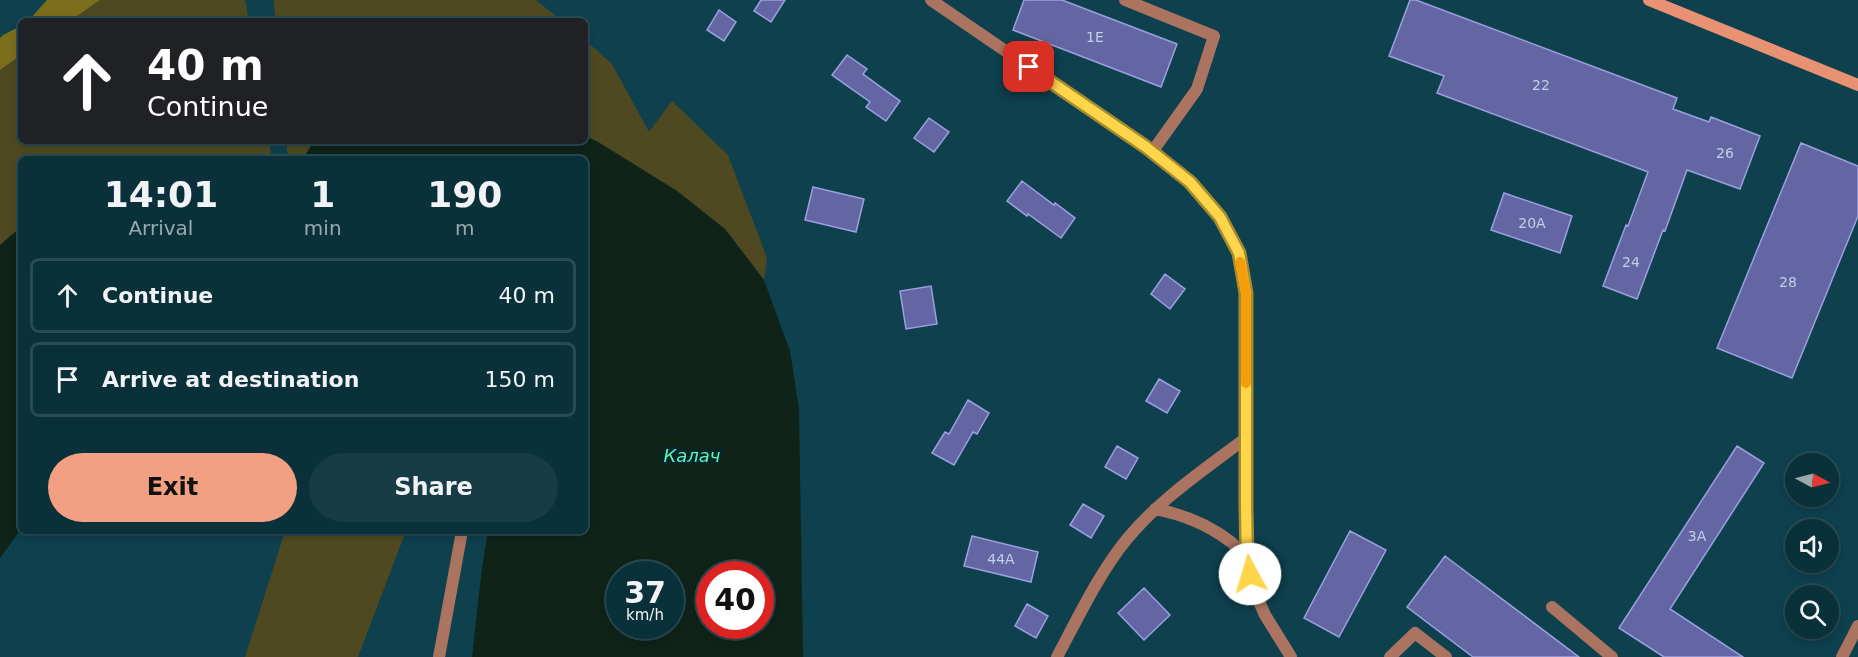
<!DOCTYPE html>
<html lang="en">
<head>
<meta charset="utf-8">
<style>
	body { margin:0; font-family:"DejaVu Sans",sans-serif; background:#183c45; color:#f1f3f6; height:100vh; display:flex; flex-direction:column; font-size:22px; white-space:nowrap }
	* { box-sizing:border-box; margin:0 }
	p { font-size:20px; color:#99a9af }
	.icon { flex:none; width:33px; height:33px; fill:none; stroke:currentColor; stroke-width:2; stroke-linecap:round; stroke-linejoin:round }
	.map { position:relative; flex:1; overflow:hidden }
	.panel { position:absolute; left:18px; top:156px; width:570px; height:378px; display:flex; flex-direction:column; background:#0a303a; border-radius:9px; box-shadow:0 3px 9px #0003,0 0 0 2px #2a4b54 }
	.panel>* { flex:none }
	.hud { position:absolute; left:18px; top:18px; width:570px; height:126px; border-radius:9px; box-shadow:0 3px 9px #0003,0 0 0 2px #2a4b54; background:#202124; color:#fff; overflow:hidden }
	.needle { width:39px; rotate:97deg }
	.controls { position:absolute; left:1785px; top:453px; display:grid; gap:12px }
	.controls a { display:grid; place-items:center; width:54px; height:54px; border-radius:50%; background:#0a303a; box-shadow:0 3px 9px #0003,0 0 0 2px #2a4b54; font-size:30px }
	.speed { position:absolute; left:606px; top:561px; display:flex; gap:12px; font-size:30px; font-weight:700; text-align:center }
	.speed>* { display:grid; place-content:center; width:78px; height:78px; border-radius:50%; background:#0a303a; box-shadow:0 3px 9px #0003,0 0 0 2px #2a4b54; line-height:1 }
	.speed small { font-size:15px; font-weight:400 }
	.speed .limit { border:9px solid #d22; background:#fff; color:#111 }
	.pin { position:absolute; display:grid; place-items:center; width:51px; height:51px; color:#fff; margin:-26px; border-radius:12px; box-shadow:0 3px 9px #0006 }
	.me { position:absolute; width:66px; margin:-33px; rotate:354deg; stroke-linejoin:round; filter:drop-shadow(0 0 4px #0008) }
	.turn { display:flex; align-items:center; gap:21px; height:126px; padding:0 30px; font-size:27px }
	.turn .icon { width:78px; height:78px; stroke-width:2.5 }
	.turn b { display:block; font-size:42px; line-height:51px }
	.eta { display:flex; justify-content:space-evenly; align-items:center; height:102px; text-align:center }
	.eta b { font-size:36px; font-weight:600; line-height:42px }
	.button { display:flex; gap:12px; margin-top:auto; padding:12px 30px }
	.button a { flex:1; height:69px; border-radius:36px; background:#f3a082; color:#111; font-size:24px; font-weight:600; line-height:69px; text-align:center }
	.button a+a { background:#183c45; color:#f1f3f6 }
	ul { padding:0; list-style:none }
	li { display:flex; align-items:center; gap:18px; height:75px; margin:0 12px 9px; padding:0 18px; border:3px solid #2a4b54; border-radius:9px }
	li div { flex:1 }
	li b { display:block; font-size:22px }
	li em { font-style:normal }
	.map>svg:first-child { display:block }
</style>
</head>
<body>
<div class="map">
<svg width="1858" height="657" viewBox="0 0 1858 657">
	<rect width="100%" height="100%" fill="#0e404e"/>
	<path fill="#4f4921" d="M100,0H245L249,21H70Z
		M274,0H536L562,21H275Z
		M585,40L612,64L649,132L672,101L728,155L767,258L764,280L725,229L677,191L598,142L585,136Z
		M21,55V141H269L272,159H21V227L0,245V70Z
		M286,141H314L303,159H288Z
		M285,531H406L358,657H245Z"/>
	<path fill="#7b6f1c" d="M47,0H100L70,21H28Z
		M21,26V55L0,70V38L3,35Z"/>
	<path fill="#0f2319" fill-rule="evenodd" d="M585,136L598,142L677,191L725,229L764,280L790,351L799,409L803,657H472L482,568L488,531H585V159H303L314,141L351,145L370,141H585ZM620,574H670V626H620ZM710,574H760V626H710Z
		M21,227V529L0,558V245Z"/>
	<path fill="#6366a2" stroke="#9ba0e0" stroke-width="1.5" d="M761,0H785L771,22L754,11Z
		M1024,0H1062L1177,44L1161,87L1013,30Z
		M1410,0H1416L1677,98L1673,109L1709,122L1711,117L1760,136L1740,189L1687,170L1665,231L1663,230L1637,299L1603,286L1626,225L1628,226L1648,172L1437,93L1444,76L1389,56Z
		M719,10L736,22L724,41L707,30Z
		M847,55L867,69L863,74L900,101L886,121L866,107L870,102L832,75Z
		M929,118L949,132L934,152L914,138Z
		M1801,143L1858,166V216L1792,378L1717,348Z
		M1022,181L1054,205L1055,203L1075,218L1061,238L1028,214L1027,216L1007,201Z
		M813,187L864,199L856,232L805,220Z
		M1504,193L1572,216L1560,253L1491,230Z
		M1165,274L1185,289L1170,309L1151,294Z
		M931,286L937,324L906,329L900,291Z
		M1159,379L1180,391L1167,413L1146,401Z
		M968,400L989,413L977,434L973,432L954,465L932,453L945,432L949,434Z
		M1117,446L1138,458L1126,479L1105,467Z
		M1737,446L1764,463L1670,609L1743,657H1664L1619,628Z
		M1083,504L1104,516L1091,538L1070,525Z
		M1350,531L1386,550L1339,637L1304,618Z
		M972,536L1038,552L1031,582L964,566Z
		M1445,556L1579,657H1473L1407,607Z
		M1144,588L1170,615L1144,640L1118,613Z
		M1027,604L1048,616L1036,638L1015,626Z"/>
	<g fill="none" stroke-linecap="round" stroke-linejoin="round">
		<path stroke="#aa7460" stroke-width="12" d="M1125,0L1214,36L1197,89L1152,152
			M1552,607L1612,657
			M439,657L462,531
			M1390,657L1415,633L1446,657"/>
		<path stroke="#aa7460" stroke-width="12" d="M1155,509C1182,514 1209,525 1231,542C1237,547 1242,554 1247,560
			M1057,657C1078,618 1099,573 1127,539C1160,499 1205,469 1246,438
			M1842,657L1858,626"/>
		<path stroke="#aa7460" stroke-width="12" d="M931,0L1146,147L1190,182L1220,217L1239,253L1246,293L1247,560L1253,588L1265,615L1291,657"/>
		<path stroke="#e99273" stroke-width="12" d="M1649,0L1858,85"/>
	</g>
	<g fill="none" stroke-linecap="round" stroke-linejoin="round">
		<g stroke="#a68a30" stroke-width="15">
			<path id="route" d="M1029,67L1146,147L1190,182L1220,217L1239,253L1246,293V507L1247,560L1250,574"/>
		</g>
		<use href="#route" stroke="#ffd54a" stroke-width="10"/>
		<path stroke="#f59e0b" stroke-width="10" d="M1240,262L1246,293V383"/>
	</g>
	<g text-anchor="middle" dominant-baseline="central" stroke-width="5" stroke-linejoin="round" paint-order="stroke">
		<g font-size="14" fill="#bed1e6">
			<text x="1095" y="37">1Е</text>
			<text x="1541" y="85">22</text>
			<text x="1725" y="153">26</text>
			<text x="1532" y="223">20А</text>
			<text x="1631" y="262">24</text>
			<text x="1788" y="282">28</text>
			<text x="1697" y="536">3А</text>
			<text x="1001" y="559">44А</text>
		</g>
		<g font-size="18" font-style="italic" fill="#62f5b2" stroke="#002630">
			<text x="692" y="455">Калач</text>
		</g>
	</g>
</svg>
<div class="controls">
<a><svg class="needle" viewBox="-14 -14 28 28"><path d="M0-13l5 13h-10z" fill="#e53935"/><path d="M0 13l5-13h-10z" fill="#99a9af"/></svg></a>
<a><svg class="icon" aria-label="sound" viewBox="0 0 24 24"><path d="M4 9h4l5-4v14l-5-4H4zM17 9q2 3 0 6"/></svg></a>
<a><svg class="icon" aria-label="search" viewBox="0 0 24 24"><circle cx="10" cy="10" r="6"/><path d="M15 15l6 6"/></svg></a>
</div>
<div class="speed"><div>37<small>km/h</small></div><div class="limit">40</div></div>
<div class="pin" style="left:1029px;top:67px;background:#d93025"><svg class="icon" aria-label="arrive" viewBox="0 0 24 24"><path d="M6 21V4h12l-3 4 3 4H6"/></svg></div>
<svg class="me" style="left:1250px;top:574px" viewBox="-20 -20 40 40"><circle r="19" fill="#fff"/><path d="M0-13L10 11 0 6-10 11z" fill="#ffd54a"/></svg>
<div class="hud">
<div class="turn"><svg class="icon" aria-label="ahead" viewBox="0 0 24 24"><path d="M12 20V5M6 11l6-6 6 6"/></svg><div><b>40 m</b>Continue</div></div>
</div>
<section class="panel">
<div class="eta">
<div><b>14:01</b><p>Arrival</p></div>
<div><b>1</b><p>min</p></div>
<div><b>190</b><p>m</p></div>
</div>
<ul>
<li><svg class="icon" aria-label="ahead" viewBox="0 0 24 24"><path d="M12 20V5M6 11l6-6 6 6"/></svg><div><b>Continue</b></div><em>40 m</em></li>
<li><svg class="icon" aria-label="arrive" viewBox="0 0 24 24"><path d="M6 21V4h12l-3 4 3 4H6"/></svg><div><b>Arrive at destination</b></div><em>150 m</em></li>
</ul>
<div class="button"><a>Exit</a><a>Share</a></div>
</section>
</div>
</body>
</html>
